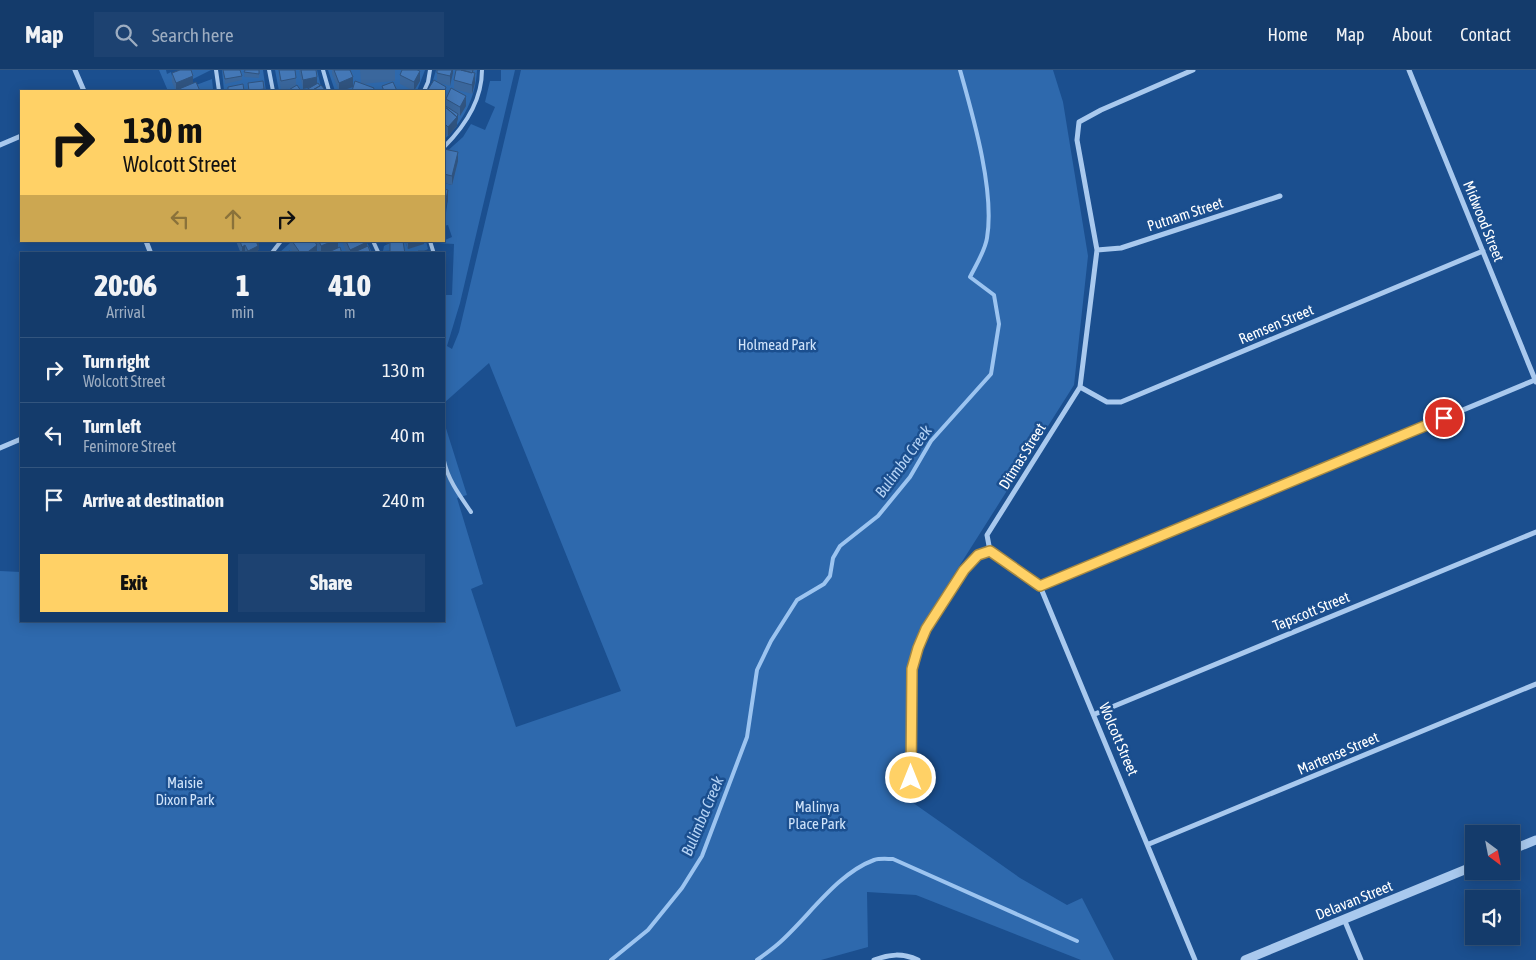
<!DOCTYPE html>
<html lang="en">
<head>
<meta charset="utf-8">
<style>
	body { margin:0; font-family:"Asap Condensed",sans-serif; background:#1d4271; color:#f1f3f6; height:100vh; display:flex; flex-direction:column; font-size:19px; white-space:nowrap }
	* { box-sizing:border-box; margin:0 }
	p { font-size:16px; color:#9dadc1 }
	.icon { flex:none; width:28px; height:28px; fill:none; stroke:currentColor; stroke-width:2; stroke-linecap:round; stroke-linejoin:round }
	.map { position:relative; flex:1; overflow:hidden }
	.side { position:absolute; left:20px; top:182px; width:425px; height:370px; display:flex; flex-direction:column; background:#143b6b; border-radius:0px; box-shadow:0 2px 12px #0003,0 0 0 1px #33557e }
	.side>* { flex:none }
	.banner { position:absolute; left:20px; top:20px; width:425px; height:152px; border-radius:0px; box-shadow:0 2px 12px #0003,0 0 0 1px #33557e; background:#ffd166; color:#111; overflow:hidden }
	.needle { width:32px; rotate:148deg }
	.controls { position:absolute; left:1465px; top:755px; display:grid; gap:10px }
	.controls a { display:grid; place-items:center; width:55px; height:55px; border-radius:0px; background:#143b6b; box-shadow:0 2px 12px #0003,0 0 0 1px #33557e; font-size:25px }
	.pin { position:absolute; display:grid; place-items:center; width:42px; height:42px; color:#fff; margin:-21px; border:2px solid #fff; border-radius:50%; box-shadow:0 1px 5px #0007 }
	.me { position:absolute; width:55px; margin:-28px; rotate:0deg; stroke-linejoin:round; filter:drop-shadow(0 0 4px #0008) }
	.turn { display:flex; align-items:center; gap:18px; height:105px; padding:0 20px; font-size:22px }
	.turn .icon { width:65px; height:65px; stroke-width:2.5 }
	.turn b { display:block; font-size:35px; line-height:42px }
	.lanes { display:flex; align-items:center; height:48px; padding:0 20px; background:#0003; justify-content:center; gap:25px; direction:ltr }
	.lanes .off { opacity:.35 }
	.eta { display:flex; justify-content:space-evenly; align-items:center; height:85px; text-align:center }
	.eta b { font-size:30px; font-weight:800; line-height:35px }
	.button { display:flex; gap:10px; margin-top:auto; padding:10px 20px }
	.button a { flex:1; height:58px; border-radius:0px; background:#ffd166; color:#111; font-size:20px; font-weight:800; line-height:58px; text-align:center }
	.button a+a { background:#1d4271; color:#f1f3f6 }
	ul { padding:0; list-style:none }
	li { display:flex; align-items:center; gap:15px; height:65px; padding:0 20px; border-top:1px solid #33557e }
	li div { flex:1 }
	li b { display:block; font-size:19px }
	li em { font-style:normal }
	header { display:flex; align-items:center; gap:30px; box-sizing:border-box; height:70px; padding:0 25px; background:#143b6b; border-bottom:1px solid #33557e }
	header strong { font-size:24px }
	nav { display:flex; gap:28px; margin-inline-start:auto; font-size:18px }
	.search { width:350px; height:45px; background:#1d4271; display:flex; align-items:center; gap:12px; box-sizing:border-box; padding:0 18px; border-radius:0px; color:#9dadc1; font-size:19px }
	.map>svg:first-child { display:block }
</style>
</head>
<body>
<header>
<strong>Map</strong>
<div class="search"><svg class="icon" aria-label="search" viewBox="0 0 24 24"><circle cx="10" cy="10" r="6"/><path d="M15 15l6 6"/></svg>Search here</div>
<nav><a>Home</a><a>Map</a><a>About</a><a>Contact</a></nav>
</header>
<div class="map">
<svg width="1536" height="890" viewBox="0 0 1536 890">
	<rect width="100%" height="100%" fill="#1b4f8f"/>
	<path fill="#2e69ad" d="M159,0H166L167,4L171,2L176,21H168Z
		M187,0H211L191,10Z
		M222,0H263L266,21H224Z
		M275,0H317L322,21H279Z
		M328,0H425L417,21H335Z
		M436,0H477C476,27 463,52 444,70V21H430Z
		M501,0H515L460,233L447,276L452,279L459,262L521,0H1053L1063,32L1088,186L1074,315L920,558L907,598L906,697L903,711L909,730L1020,808L1067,835L1082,828L1114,890H1081L916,825L867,822L868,877L821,890H0V501L21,502V551H444V352L467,425L457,428L483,514L471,519L516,657L621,621L489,293L444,333V225H452L454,174L438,173L452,167L448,155L444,156L448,129L444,128V113L452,115L444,84L463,67L471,54L485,60L495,37L485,32L490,11H501Z
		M212,9L213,19L209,21H180Z
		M292,171H366L373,184H278Z
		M393,171H405L408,179L426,171L428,179L418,184H403V180L383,181L384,176Z"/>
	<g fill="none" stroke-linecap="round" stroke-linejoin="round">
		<path stroke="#9cc4f0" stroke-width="4" d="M611,890L648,860L682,818L702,786L747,667L757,600L771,571L797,530L824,514L830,506L833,488L840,476L878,446L910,407L931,371L991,304L999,254L994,225L970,207C976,195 985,181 987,168C995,121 973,46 960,0
			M757,890C764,885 771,880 778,874C808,848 836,804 874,790C880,788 887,789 893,789L1077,871"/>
		<path stroke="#a9c9ee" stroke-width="4" d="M216,0L219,21
			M269,0L273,21
			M323,0L329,21
			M424,21L428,12L430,0
			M444,77C464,57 482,30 482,0
			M373,171L379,184
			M430,171L434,184
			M271,184L281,171
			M444,391C448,410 460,426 471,442"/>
		<path stroke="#a9c9ee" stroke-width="5" d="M75,0L84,21
			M1409,0L1536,312
			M0,75L21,66
			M146,171L151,184
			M1097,180L1121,178L1280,126
			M1080,317L1107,332H1121L1483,181
			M0,378L21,369
			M990,481L1040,516L1195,890
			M1040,516L1535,310
			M1095,644L1536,462
			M911,708L912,599L918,578L926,559L964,500L978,485L990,481L987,465L1080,317L1097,180L1077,70L1079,52L1101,40L1193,0
			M1149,774L1536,614
			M1344,849L1361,890
			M874,890C890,884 902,883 918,890"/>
		<path stroke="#a9c9ee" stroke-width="9" d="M1511,780L1536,770
			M1245,890L1474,796"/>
	</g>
	<path fill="#3a679d" d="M223,0L242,6V10L225,14Z
		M245,0H260L259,8L244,7Z
		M279,0L296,8V16L292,18L281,20L279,9Z
		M299,0H316L317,14L326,21H306V20L311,17L303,19Z
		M332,0H350L353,17L341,21H339L332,4Z
		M360,0H395V11L362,14L374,21L361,13Z
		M437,0H453L450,16L440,13L446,17V27L444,31V21H427L434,10L437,12Z
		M456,0H475V1H473L475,13L472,24L454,19V10Z
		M172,3L193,13L200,21H176L172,12Z
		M400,5L420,11L414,21L400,14Z
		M248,13L264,19V21H248Z
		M446,29L466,36L460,46L458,45V49L457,52V56L448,66L444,62V36H446Z
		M444,79L458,91L452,115L444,113Z
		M236,171H259V179L258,180V184H241Z
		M290,171H338V178L342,184H320L317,177V184H294L290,178Z
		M342,171H366L367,177L371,184H347Z
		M405,171H424V174L408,179Z"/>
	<path fill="#305480" d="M452,0H453V3L450,16V6Z
		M420,1V11L414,21V12Z
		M475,3V13L472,24V15Z
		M193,6V16L179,19V21H176V13Z
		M317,7V16L303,19V10Z
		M353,7V17L341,21H339V13Z
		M446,17V27L444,31V22Z
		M466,26V36L460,46V37Z
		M458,44V49L457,52V56L448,66V57Z
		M458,82V91L452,115V106Z
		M448,120V129L444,146V137Z
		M256,171H259V179L258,180V184H248V181Z
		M333,171H338V178L325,184H321V176Z
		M386,171H393L386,175Z
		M408,171H424V174L408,179Z
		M367,172V182L350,184V180Z
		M245,175V184H242V177Z
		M317,175V184H305Z"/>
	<path fill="#4478b7" stroke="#305480" d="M180,0H191L193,6L176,13L172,3Z
		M223,0H240L242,6L225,9Z
		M245,0H259V4L244,2Z
		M279,0H295L296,8L281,11Z
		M301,0H316L317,7L303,10Z
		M334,0H350L353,7L339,13Z
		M402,0H417L420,1L414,12L400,5Z
		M437,0H452L450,6L437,3Z
		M456,0H461L475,3L472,15L454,10Z
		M461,0H473L472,3Z
		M434,10L446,17L444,22V21H427Z
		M263,11L264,19L249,21L248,13Z
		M355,11L374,18L373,21H352Z
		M196,12L200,21H180L179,19Z
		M393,12L397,21H384L382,16Z
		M318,13L320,16L311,21H306V20Z
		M243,14L244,21H228V17Z
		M297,15L301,21H287Z
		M321,15L326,21H311Z
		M451,18L466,26L460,37L446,29Z
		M444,35L458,44L457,47L444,36Z
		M444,36L457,47L448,57L444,53Z
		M444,79L458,82L452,106L444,104Z
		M444,119L448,120L444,137Z
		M240,171H256L258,176L248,181L245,175L242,177Z
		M292,171H314L317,175L305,184H301Z
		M319,171H333L321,176Z
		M346,171H366L367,172L350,180Z
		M390,171H403L405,184H390Z
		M368,176L371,184H350Z
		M340,177L342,184H324Z
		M290,181L291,184H279Z
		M418,181H427V184H417Z"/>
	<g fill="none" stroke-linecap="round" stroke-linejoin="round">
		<g stroke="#a68842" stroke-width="12">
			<path id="route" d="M911,708L912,599L918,578L926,559L964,500L978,485L990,481L1040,516L1444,348"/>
		</g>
		<use href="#route" stroke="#ffd166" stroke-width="9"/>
	</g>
	<g text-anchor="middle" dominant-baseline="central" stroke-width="5" stroke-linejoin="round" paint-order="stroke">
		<g font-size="15" fill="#fff" stroke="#1b4f8f">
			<text transform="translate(1185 144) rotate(-18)">Putnam Street</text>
			<text transform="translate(1484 151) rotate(68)">Midwood Street</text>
			<text transform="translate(1276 254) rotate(-23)">Remsen Street</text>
			<text transform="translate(1022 386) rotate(-58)">Ditmas Street</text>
			<text transform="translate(1311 541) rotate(-22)">Tapscott Street</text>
			<text transform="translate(1119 669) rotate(67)">Wolcott Street</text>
			<text transform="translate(1338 683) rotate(-23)">Martense Street</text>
			<text transform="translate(1354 830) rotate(-22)">Delavan Street</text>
		</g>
		<g font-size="15" fill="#cfe3fa" stroke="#1b4f8f">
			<text x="777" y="274">Holmead Park</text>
			<text x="185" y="712">Maisie<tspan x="185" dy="17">Dixon Park</tspan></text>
			<text x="817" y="736">Malinya<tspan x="817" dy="17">Place Park</tspan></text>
		</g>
		<g font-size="16" font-style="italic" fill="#b5d3f5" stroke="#1b4f8f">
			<text transform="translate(903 391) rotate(-54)">Bulimba Creek</text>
			<text transform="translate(702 746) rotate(-67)">Bulimba Creek</text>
		</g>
	</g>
</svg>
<div class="controls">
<a><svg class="needle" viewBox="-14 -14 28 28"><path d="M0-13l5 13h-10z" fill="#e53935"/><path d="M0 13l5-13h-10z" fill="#9dadc1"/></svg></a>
<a><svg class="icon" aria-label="sound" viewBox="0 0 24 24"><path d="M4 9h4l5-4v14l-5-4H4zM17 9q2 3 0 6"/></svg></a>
</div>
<div class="pin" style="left:1444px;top:348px;background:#d93025"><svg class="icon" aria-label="arrive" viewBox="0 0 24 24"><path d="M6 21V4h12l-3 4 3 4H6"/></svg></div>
<svg class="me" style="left:911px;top:708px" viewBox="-20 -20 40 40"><circle r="17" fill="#ffd166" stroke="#fff" stroke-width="3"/><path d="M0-11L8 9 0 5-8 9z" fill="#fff"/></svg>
<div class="banner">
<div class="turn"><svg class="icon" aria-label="right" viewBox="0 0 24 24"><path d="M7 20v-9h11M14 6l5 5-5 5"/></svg><div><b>130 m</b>Wolcott Street</div></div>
<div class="lanes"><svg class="icon off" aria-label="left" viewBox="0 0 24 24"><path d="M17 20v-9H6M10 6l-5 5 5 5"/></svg><svg class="icon off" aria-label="ahead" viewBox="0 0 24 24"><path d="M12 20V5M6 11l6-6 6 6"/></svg><svg class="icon" aria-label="right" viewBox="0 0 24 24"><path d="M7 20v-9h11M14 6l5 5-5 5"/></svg></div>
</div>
<section class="side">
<div class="eta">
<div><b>20:06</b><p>Arrival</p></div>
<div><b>1</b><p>min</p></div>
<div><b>410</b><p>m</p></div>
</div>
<ul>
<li><svg class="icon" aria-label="right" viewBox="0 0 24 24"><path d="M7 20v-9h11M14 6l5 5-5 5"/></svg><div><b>Turn right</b><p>Wolcott Street</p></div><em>130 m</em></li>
<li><svg class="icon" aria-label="left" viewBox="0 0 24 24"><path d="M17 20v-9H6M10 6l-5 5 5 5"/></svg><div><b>Turn left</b><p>Fenimore Street</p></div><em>40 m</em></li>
<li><svg class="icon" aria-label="arrive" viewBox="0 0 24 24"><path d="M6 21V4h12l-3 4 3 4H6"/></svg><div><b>Arrive at destination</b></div><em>240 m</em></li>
</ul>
<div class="button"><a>Exit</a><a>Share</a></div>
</section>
</div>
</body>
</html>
